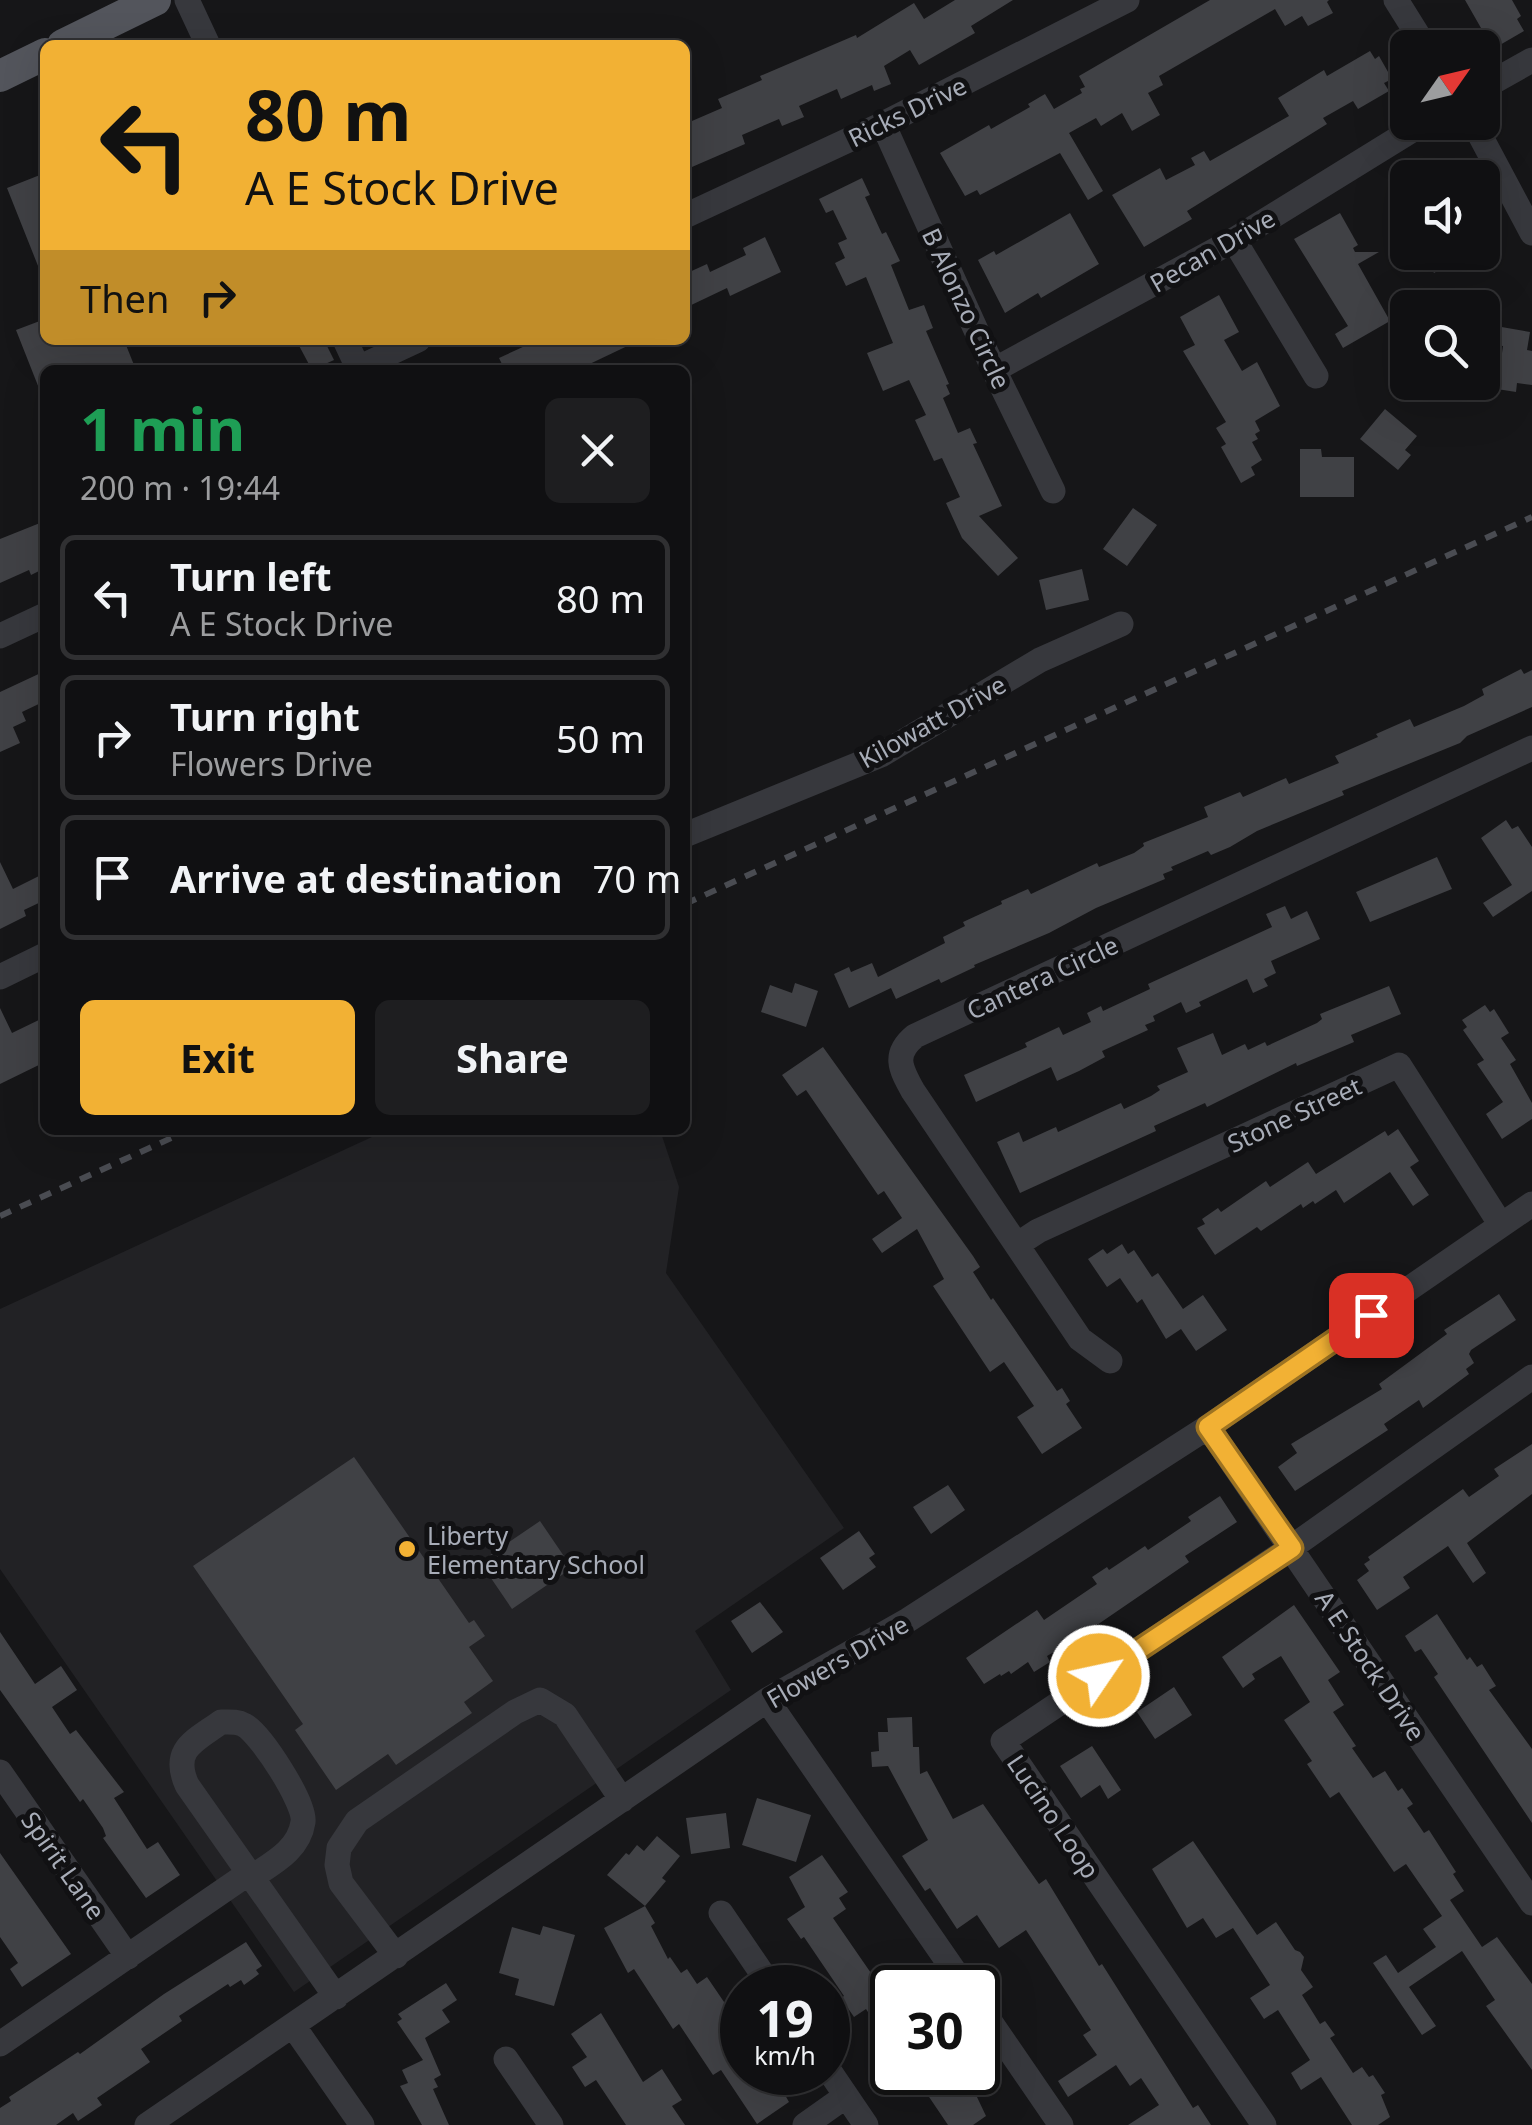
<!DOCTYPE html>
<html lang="en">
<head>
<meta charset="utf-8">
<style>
	body { margin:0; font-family:"Noto Sans",sans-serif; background:#1e1e20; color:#f1f3f6; height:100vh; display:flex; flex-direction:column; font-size:38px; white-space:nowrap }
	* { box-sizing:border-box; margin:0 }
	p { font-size:32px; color:#9c9d9f }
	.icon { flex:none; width:55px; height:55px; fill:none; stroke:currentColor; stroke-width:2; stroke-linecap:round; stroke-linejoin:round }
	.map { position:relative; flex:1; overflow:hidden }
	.panel { position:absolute; left:40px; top:365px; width:650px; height:770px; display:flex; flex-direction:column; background:#101012; border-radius:15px; box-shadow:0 10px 40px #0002,0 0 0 2px #303032 }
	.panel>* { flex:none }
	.hud { position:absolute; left:40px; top:40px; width:650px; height:305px; border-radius:15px; box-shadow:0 10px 40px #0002,0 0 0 2px #303032; background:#f2b134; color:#111; overflow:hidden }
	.needle { width:65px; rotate:56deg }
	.fabs { position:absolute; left:1390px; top:30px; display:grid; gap:20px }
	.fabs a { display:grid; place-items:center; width:110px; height:110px; border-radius:15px; background:#101012; box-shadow:0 10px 40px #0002,0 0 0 2px #303032; font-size:50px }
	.speed { position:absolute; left:720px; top:1965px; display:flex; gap:20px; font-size:50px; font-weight:700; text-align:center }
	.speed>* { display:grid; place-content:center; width:130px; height:130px; border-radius:50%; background:#101012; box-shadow:0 10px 40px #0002,0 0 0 2px #303032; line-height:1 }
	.speed small { font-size:25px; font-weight:400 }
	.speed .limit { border:5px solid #111; border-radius:15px; background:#fff; color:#111 }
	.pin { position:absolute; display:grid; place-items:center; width:85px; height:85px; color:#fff; margin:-42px; border-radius:20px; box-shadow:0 5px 15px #0006 }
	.me { position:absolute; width:110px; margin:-55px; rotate:56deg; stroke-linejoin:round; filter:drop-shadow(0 0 8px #0008) }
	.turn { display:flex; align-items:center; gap:35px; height:210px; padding:0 40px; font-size:45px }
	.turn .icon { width:130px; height:130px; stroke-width:2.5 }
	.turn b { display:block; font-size:70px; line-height:85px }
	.then { display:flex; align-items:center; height:95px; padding:0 40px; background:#0003; gap:20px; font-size:38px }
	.round { display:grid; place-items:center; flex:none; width:105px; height:105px; border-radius:15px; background:#1e1e20 }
	.headline { display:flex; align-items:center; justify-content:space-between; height:170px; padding:0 40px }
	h1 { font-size:60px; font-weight:700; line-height:75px; color:#1e9e55 }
	.button { display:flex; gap:20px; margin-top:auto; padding:20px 40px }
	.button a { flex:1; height:115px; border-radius:15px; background:#f2b134; color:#111; font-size:40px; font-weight:700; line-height:115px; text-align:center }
	.button a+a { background:#1e1e20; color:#f1f3f6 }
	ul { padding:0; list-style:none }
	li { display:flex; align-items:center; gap:30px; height:125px; margin:0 20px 15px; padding:0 20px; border:5px solid #303032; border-radius:15px }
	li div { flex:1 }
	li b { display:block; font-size:38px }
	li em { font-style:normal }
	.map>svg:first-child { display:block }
</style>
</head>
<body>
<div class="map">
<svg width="1532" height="2125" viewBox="0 0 1532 2125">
	<rect width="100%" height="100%" fill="#161618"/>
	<path fill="#222225" d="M387,1130H660L679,1187L666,1273L844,1528L695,1631L731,1690L294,1992L0,1569V1309Z"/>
	<path fill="#404145" d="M955,0H1013L971,26L975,33L919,65L910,50L884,66L891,84L874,91L872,85L841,99L837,89L799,106L804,117L782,126L779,119L742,135L745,144L685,170V124L722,108L718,99L762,80L760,76L856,35L857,38L914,3L924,19Z
		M1210,0H1329L1327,2L1333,13L1308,26L1302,16L1285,26L1275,9L1159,76L1163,85L1148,93L1160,115L1132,131L1122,113L1101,126L1096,118L1069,133L1103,191L1088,200L1060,153L980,195L977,190L965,196L940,153L989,125L991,129L1030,107L1028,104L1045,94L1054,109L1082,93L1080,89L1085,87L1079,76Z
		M1465,0H1512L1521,16L1517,19L1524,31L1493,49Z
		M1370,51L1375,59L1379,56L1392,79L1384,83L1389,91L1358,109L1353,101L1323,118L1327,124L1187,211L1192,219L1144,247L1112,195L1160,168L1166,180L1195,165L1191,158L1204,151L1210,161L1289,116L1278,98L1324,70L1327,76Z
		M45,173V280L44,281L7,188Z
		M862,178L870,195L865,197L882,234L886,232L900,261L891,265L909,310L924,305L933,328L926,331L949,384L946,385L950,394L943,398L958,433L970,428L977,443L973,444L1002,506L979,516L1018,558L998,576L962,538L946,503L960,497L942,458L934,461L915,420L926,415L909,380L883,391L867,353L893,343L866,277L846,286L835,263L845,258L838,243L847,239L833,210L826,213L819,199Z
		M1070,213L1099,264L1041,298L1038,293L1005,313L978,260L994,251L996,255Z
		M1340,213L1358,245L1353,248L1355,252H1379L1358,264L1390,321L1343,348L1335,334L1348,326L1294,239Z
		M765,237L781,272L730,296L727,288L685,308V274L707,264L710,272L746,255L743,248Z
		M1422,252H1494L1461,271L1455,261L1434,273Z
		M1219,295L1239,332L1224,340L1242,371L1257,362L1280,406L1255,421L1260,431L1255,434L1258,439L1252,442L1262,460L1251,467L1255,475L1241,483L1221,447L1226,444L1216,428L1226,422L1183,351L1195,345L1180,317Z
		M45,319V340H124L136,370H45L44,401L16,330Z
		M1490,325L1530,332L1527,350L1532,351V385L1517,383L1516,392L1497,389L1503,346L1487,344Z
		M296,340H324L334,360L312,370Z
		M538,340H640L577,370H505L499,358Z
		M1385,409L1417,436L1405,450L1411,455L1398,470L1360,439Z
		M1300,449H1321L1322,457H1354V497H1300Z
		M1133,508L1157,525L1127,566L1103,549Z
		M45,521V568L31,575L29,570L0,583V539Z
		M1082,569L1089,600L1046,610L1039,580Z
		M1521,669L1524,674L1532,670V707L1467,736L1460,743L1342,791L1344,795L1257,831L1230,847L1211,855L1208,851L1171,867L1173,870L1163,874L1165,879L1096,908L1049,933L974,965L975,967L941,983L939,979L896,999L891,988L849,1008L834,974L849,967L851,972L872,963L878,977L945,943L943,937L965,926L963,922L1002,904L1001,901L1028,889L1031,894L1097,863L1099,867L1134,853L1144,846L1143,843L1208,817L1204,807L1240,792L1243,797L1286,778L1289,784L1339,763L1335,756L1378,737L1376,734L1410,719L1414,727L1464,706L1484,695L1482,689Z
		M45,671V701L22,712L26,721L13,727L20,743L0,752V692Z
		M1506,820L1512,829L1518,826L1532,847V891L1493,917L1483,903L1512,885L1481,838Z
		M1437,857L1452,889L1370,922L1356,892Z
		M0,862L13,889L45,873V900L24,910L26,916L0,929Z
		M1285,906L1291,919L1307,911L1320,939L1271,961L1276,973L1264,979L1268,986L1253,993L1247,979L1199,1002L1201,1006L1186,1013L1181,1002L1153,1016L1155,1021L1145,1025L1148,1030L1102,1051L1105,1057L1079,1071L1057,1081L1051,1067L976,1102L964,1075L1027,1047L1025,1043L1059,1027L1063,1035L1091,1022L1087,1013L1101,1006L1103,1011L1150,989L1148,984L1272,927L1266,914Z
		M795,983L818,991L806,1027L761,1012L770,985L792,993Z
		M1389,986L1401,1014L1351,1035L1354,1042L1297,1066L1296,1063L1207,1107L1205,1103L1154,1126L1156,1131L1020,1193L997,1142L1019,1132L1023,1142L1056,1127L1058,1132L1121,1103L1124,1109L1151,1096L1160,1090L1157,1086L1188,1072L1177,1048L1213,1033L1222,1055L1245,1044L1248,1050L1265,1042L1267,1046L1317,1023L1322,1019L1320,1014Z
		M1485,1005L1490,1012L1494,1009L1509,1033L1501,1038L1516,1060L1510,1064L1532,1103V1119L1502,1139L1486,1114L1503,1102L1477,1064L1484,1060L1463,1030L1467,1027L1462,1020Z
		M0,1008L12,1033L45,1017V1062L0,1084Z
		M823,1047L973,1256L980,1267L973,1272L991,1300L993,1298L1057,1391L1062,1388L1070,1401L1066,1404L1082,1428L1042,1454L1017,1417L1034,1406L1004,1362L990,1372L933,1286L944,1279L917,1229L882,1253L872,1239L902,1218L884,1191L878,1195L806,1090L797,1096L782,1075Z
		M1398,1129L1419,1161L1410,1167L1429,1195L1413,1206L1390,1172L1344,1203L1336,1190L1315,1204L1313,1201L1303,1208L1301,1204L1261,1231L1257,1227L1215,1255L1197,1228L1205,1224L1202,1219L1218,1208L1221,1212L1266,1181L1270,1187L1308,1162L1316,1174L1385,1131L1388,1136Z
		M1122,1244L1128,1254L1134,1250L1152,1277L1158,1273L1183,1309L1203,1295L1227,1330L1196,1351L1181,1329L1166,1339L1142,1299L1137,1303L1120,1278L1107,1287L1088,1259L1103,1249L1107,1254Z
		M1499,1294L1516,1320L1471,1350L1469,1354L1474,1363L1466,1369L1469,1374L1423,1408L1419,1400L1384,1424L1388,1430L1295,1491L1278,1467L1297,1453L1291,1444L1382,1389L1379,1384L1447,1334L1444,1330Z
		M1532,1444V1494L1467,1543L1486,1573L1473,1583L1448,1546L1403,1577L1410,1588L1377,1610L1357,1580L1369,1571L1364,1564L1370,1560L1368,1557L1463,1489L1469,1497L1499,1476L1494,1469Z
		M354,1457L469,1623L474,1620L485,1636L469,1647L493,1681L464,1702L472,1713L396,1765L388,1754L336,1790L295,1730L303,1724L193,1566Z
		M948,1485L965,1510L931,1534L913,1507Z
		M1220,1496L1237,1522L1185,1556L1189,1562L1078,1638L1047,1656L1050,1662L1034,1672L1028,1662L1011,1674L1009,1671L1001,1676L1000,1674L984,1684L966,1658L1037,1610L1044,1620L1097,1584L1092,1577L1107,1567L1109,1570L1145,1546L1148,1550L1191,1521L1188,1517Z
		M540,1521L572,1568L512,1609L480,1562Z
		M859,1531L875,1554L869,1558L876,1567L843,1590L820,1558Z
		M760,1602L783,1632L752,1653L731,1621Z
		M1294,1605L1340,1672L1328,1680L1344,1705L1333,1712L1356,1746L1352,1748L1373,1778L1385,1771L1398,1791L1402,1788L1413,1804L1407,1808L1424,1833L1429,1830L1456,1872L1453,1874L1464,1891L1450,1900L1482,1947L1497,1937L1532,1984V2070L1486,2006L1495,2000L1462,1951L1409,1987L1436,2026L1422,2035L1373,1963L1386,1955L1398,1973L1436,1947L1423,1929L1442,1916L1406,1864L1394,1872L1339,1792L1330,1798L1307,1764L1312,1761L1284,1720L1310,1702L1281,1656L1252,1674L1255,1679L1243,1688L1222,1657Z
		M1437,1614L1467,1660L1470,1657L1477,1667L1482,1664L1496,1686L1489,1690L1532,1749V1823L1434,1677L1438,1674L1421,1649L1415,1652L1405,1636Z
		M0,1632L35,1684L61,1666L77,1690L52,1707L70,1734L76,1730L124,1792L114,1798L147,1849L158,1842L180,1875L146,1898L103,1838L106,1836L103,1828L83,1799L80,1802L0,1690Z
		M1174,1687L1192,1715L1155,1739L1137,1712Z
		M912,1717L913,1747H919L920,1774L927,1771L953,1819L983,1804L1039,1884L1046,1879L1099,1966L1102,1964L1193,2108L1198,2105L1211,2125H1128L1159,2105L1141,2078L1130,2086L1116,2065L1068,2097L1058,2081L1097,2055L1083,2035L1091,2030L1026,1930L999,1948L977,1915L957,1929L930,1888L925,1891L902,1856L928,1840L888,1766L872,1767L871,1752L879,1751L878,1732H888L887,1718Z
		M1092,1746L1121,1790L1108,1799L1100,1785L1081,1798L1060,1766Z
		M757,1798L811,1815L796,1862L742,1845Z
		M726,1813L730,1848L691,1854L686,1818Z
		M657,1836L680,1856L662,1878L666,1881L645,1906L655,1923L651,1926L668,1959L670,1957L681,1973L687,1969L697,1984L707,1977L737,2021L731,2025L742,2042V2072H772L789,2102L757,2124L721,2070L713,2075L679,2024L673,2029L634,1969L628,1973L604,1928L645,1906L607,1875L626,1853L629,1855L637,1845L644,1851Z
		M1193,1841L1257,1935L1276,1922L1295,1950L1300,1952L1304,1957L1301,1970L1313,1987L1302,1995L1320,2024L1325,2021L1335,2035L1330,2038L1353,2073L1362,2067L1369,2077L1373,2075L1385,2093L1381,2095L1390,2117L1378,2125H1352L1321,2077L1301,2090L1291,2073L1310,2060L1278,2010L1264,2019L1250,1998L1270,1985L1233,1928L1216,1938L1203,1918L1187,1928L1152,1869Z
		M0,1853L71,1954L22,1987L10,1969L18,1963L0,1937Z
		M822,1855L848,1892L839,1898L846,1909L833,1918L873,1976L881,1971L892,1989V2049L866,2009L854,2017L841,1998L844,1996L804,1937L801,1939L787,1919L805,1907L789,1877Z
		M543,1926L575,1935L554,2006L515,1995L519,1979L499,1973L512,1927L540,1935Z
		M246,1942L262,1966L256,1970L259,1974L244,1985L241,1980L230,1987L228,1984L179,2016L182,2021L141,2049L150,2062L97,2098L102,2105L78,2121L73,2113L56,2125H0V2108L11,2101L9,2097L78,2052L80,2054L164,1994Z
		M446,1983L457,2000L442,2010L450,2022L425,2038L441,2075L434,2079L438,2087L433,2089L449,2125H422L400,2086L408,2083L402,2070L423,2060L397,2022L402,2019L398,2014Z
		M601,2013L643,2082L662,2069L682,2100L672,2106L685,2125H626L596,2080L585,2087L572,2067L587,2057L571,2034Z
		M902,2072H965L980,2095L977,2097L986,2116L973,2125H948L923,2088L916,2093Z"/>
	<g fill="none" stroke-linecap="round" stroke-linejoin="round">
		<path stroke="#37383d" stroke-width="25" d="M187,0L208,45
			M1396,0L1426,48
			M1482,88L1532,60
			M1473,122L1532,233
			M883,124L994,370L1053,491
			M685,216L883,124L1127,0
			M1234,240L1316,376
			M345,340L359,370
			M358,368L418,340
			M994,370L1234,240L1425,122
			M0,636L45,615
			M685,835L881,755L1040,660L1121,624
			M0,977L45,955
			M1018,1244L1038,1231L1399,1065L1501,1225
			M1110,1361L1080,1339L913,1091C900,1068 893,1054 915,1036L1532,748
			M1208,1427L1532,1903
			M767,1700L966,1988
			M0,1772L128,1957
			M252,1877C273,1863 299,1850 303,1822C306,1804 261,1734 244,1725C237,1721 229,1722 221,1722C195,1741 171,1749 187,1785L336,1997
			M721,1913L772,1988
			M396,1956L341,1883L337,1865L339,1848L357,1821L515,1712L540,1700L565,1715L622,1800
			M978,2004L1061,2125
			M294,2027L362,2125
			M0,2044L249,1873
			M506,2059L551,2125
			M828,2069L866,2125
			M147,2125L767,1700L908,1620L1208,1427L1532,1204
			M805,2125L846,2096
			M1264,2125L1003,1741L1292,1547L1532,1377"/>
		<path stroke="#53555c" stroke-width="32" d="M63,45L155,0
			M0,76L45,54"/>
		<path stroke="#4a4c52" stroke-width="6" stroke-dasharray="12 10" stroke-linecap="butt" d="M685,904L1532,517
			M0,1216L189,1130"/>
	</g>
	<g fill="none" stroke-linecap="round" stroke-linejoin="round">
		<g stroke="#9d7322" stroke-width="25">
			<path id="route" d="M1099,1676L1292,1548L1208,1427L1371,1315"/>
		</g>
		<use href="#route" stroke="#f2b134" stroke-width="18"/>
	</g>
	<circle fill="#f2b134" stroke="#111113" stroke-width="4" cx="407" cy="1549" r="10"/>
	<g text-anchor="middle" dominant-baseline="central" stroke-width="10" stroke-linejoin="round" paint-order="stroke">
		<g font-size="25" fill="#a8adb8" stroke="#111113">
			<text transform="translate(907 111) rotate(-26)">Ricks Drive</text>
			<text transform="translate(1212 250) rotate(-30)">Pecan Drive</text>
			<text transform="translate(967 308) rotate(65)">B Alonzo Circle</text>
			<text transform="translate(932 721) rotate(-29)">Kilowatt Drive</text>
			<text transform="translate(1042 977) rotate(-25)">Cantera Circle</text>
			<text transform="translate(1294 1114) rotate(-25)">Stone Street</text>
			<text transform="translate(837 1661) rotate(-30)">Flowers Drive</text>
			<text transform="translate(1371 1665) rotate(56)">A E Stock Drive</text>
			<text transform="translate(1054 1816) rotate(56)">Lucino Loop</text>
			<text transform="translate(64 1865) rotate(55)">Spirit Lane</text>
		</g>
		<g font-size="25" fill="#a8adb8" stroke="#111113" text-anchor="start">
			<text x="427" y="1535">Liberty<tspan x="427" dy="29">Elementary School</tspan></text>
		</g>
	</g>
</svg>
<div class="fabs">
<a><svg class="needle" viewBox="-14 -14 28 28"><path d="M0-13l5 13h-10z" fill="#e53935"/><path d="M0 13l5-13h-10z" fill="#9c9d9f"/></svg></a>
<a><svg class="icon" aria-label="sound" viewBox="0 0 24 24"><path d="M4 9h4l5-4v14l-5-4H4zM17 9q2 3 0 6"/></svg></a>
<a><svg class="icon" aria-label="search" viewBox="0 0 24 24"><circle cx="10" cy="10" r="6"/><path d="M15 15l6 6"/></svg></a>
</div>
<div class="speed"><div>19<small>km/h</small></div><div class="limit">30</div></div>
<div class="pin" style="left:1371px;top:1315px;background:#d93025"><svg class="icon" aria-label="arrive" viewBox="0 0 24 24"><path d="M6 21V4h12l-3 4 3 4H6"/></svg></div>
<svg class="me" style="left:1099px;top:1676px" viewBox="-20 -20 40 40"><circle r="17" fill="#f2b134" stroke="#fff" stroke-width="3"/><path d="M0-11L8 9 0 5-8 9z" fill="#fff"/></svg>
<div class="hud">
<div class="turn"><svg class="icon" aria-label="left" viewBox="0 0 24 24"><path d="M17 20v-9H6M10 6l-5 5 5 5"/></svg><div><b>80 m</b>A E Stock Drive</div></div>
<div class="then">Then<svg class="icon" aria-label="right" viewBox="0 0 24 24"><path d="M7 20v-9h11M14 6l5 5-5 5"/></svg></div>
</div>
<section class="panel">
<div class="headline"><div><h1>1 min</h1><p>200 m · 19:44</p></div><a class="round"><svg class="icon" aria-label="close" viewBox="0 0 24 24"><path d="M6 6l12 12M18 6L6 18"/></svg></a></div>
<ul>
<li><svg class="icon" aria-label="left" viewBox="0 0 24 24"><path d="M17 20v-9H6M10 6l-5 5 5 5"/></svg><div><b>Turn left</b><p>A E Stock Drive</p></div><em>80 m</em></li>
<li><svg class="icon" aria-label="right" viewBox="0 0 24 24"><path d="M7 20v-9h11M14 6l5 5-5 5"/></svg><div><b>Turn right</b><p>Flowers Drive</p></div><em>50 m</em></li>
<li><svg class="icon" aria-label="arrive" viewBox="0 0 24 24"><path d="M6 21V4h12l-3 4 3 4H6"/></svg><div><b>Arrive at destination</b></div><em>70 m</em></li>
</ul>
<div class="button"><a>Exit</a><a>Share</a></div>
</section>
</div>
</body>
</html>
